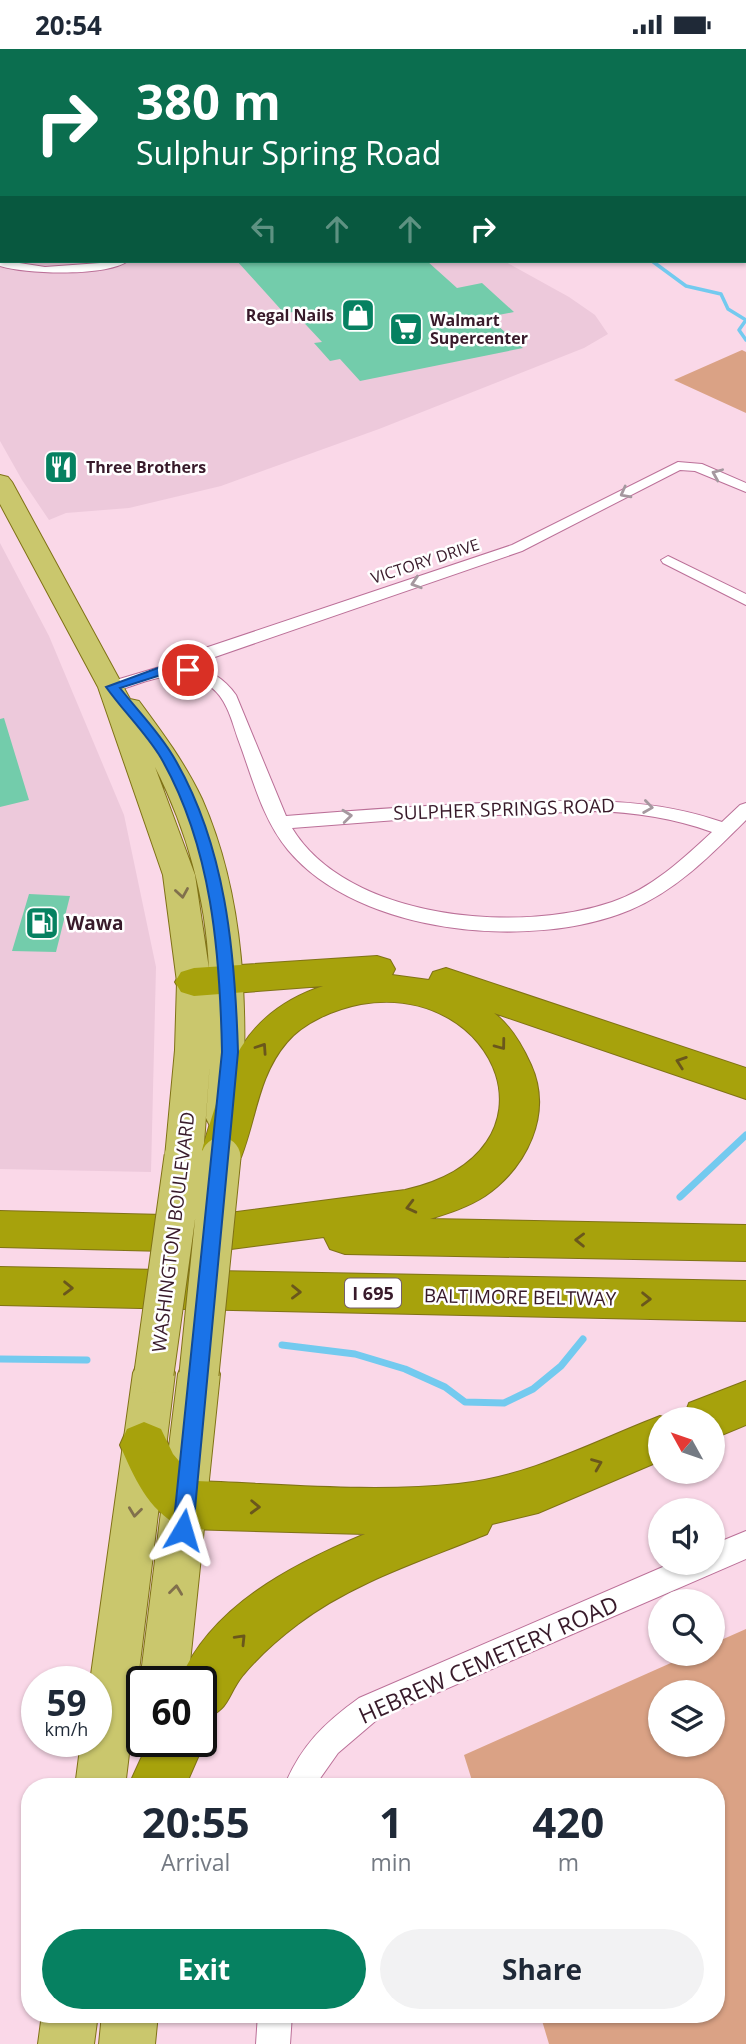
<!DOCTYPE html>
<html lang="en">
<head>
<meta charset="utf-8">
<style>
	body { margin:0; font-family:"Open Sans",sans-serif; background:#f2f2f3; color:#1f2937; height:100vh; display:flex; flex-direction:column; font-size:26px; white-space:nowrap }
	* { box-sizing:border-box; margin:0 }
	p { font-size:23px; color:#747a83 }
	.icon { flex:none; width:38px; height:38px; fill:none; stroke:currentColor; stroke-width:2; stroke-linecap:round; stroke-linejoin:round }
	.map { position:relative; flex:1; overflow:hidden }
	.drawer { position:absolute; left:21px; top:1729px; width:704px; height:245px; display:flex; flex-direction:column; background:#fff; border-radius:28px; box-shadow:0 2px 5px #0004 }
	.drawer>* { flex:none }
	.guide { position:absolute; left:0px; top:0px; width:747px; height:214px; box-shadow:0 2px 5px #0004; background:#0b6e4f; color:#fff; overflow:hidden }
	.needle { width:46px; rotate:310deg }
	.controls { position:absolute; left:648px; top:1358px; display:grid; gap:14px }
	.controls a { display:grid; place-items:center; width:77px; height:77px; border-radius:50%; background:#fff; box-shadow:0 2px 5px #0004; font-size:35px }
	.speed { position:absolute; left:21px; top:1617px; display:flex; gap:14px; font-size:35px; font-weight:700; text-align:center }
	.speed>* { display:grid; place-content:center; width:91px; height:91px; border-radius:50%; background:#fff; box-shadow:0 2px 5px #0004; line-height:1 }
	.speed small { font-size:18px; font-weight:400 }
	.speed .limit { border:4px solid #111; border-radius:10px; background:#fff; color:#111 }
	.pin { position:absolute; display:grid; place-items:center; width:60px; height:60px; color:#fff; margin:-30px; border:4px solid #fff; border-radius:50%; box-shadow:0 2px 7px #0007 }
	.me { position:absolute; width:77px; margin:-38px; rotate:7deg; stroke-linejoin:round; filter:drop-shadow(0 0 5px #0008) }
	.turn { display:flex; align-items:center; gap:24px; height:147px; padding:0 21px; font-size:32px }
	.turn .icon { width:91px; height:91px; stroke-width:2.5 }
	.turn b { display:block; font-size:49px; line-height:60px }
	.lanes { display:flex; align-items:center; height:66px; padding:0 21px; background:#0003; justify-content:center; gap:35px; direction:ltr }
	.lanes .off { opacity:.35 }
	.eta { display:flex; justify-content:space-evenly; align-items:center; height:119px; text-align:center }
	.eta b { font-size:42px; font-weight:700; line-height:49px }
	.button { display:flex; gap:14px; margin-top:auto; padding:14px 21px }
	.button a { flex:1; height:80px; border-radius:42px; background:#068161; color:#fff; font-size:28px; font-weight:700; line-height:80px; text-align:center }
	.button a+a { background:#f2f2f3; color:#1f2937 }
	.status { display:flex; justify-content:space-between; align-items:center; height:49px; padding:0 35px; background:#fff; direction:ltr }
	.status svg { height:19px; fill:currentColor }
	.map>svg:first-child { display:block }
</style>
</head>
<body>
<div class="status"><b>20:54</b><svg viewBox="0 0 49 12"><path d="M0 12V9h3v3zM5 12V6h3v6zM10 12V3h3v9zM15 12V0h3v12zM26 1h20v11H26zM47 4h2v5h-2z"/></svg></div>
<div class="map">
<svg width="746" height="1995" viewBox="0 0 746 1995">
	<rect width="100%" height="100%" fill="#fad8e8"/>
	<path fill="#edc9db" d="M0,48L2,212H504L569,248L595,266L608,285L584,299L379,380L221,437L129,459L66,464L49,471L22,431L0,392Z
		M0,494L49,587L124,766L156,918L151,1123L0,1120Z"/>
	<path fill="#daa285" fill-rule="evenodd" d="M742,301L746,303V364L674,331Z
		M746,1580V1995H549L540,1965H716V1738H474L464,1706L691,1605H712V1595ZM660,1643H712V1696H660Z"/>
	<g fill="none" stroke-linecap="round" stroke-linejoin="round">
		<path stroke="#73caef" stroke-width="3.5" d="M652,212L686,237L721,245L728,260L746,271L739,281L746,291"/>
		<path stroke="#73caef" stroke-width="7" d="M680,1148L746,1086
			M282,1296L355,1305L405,1320L445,1338L465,1353L504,1354L533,1340L561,1317L583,1290
			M0,1310L87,1311"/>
	</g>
	<path fill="#73ccab" d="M237,212H427L457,239L482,234L514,263L488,268L523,299L360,332L340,310L330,312L314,294L322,293L294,263L284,264Z
		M4,669L29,751L0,758V670Z
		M29,845L70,847L56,903L12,902Z"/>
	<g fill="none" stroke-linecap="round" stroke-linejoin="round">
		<g stroke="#bb7098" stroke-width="2">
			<path id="minor" d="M563,0H575L562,2Z
				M659,0H671L657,2Z
				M680,0H701L700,2Z
				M0,211L45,218L128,212C105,228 27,225 0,217Z
				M678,413L702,415L746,434V443L695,422L680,421L522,502L189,617C209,620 224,629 236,646L286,767C359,761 432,756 505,753C580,751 650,748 722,773L740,756L746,754V771C712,805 676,842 630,861C532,902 359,886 288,801C262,770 252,727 238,690C232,672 227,651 212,639C180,613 146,634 112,643L104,638L106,634L163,617L208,598L512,496ZM593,762C635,763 673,769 712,783C683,810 651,840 612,853C519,885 348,871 292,779L423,769Z
				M668,507L746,545V556L663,514L661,511Z
				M746,1482V1510L379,1669L338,1704L314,1738H284C300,1698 324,1674 359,1649L672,1514H712V1496Z
				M258,1965H292L290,1995H256Z"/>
		</g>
		<g stroke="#bb7098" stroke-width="2">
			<path id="tertiary" d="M153,0H167L152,2Z
				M258,0H270L271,2H259Z
				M0,39H2V45H0Z"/>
		</g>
		<g stroke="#807216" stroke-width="2">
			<path id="primary" d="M0,426L8,428L12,433L130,650L139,652C162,683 185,714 202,750C246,850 248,962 242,1069L237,1079L224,1084L211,1079L206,1069L210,1012L203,1108L197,1119L184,1123L171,1119L165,1108L175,1001L177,933L163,826L98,638L0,455ZM155,718C187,781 206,849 209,920L195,826Z
				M154,1305L169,1310L175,1324L125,1738H75L81,1692H96V1633H90L133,1324L139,1310Z
				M199,1306L214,1311L220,1325L188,1633H142V1637L140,1633L178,1325L184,1311Z
				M42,1965H98L94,1995H38Z
				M102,1965H158L155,1995H99Z"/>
		</g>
		<g stroke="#807216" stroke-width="2">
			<path id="motorway" d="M377,907L390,911L395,920L392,926L429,931L433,923L446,919L746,1019V1050L494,964C511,977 522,996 531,1016C553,1065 527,1118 485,1147C468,1158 449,1164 430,1170L746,1176V1212L345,1205L330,1200L324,1188L208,1203L0,1198V1162L206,1167L405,1141C569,1104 498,932 361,955C335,960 304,973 287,993C255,1030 256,1079 236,1120L221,1125L206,1120L200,1108C224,1029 236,966 323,937L194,947L181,943L175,933L181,923L194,919Z
				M0,1218L746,1232V1272L0,1256Z
				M746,1332V1376L712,1390V1370H683L689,1354Z
				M660,1367L669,1370H660V1412L538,1464L492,1475L487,1485C424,1511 353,1533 298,1575C278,1590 259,1607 243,1626C225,1649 232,1659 201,1672V1633H179C211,1556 294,1515 365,1485L186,1480C150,1465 135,1431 120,1396L127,1380L144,1373L161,1380L173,1405L196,1432C282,1435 372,1444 458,1435C529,1428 595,1392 660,1367Z
				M201,1682L205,1692L185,1738H128L149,1692H201Z"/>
		</g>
		<use href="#minor" fill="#fff" fill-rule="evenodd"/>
		<use href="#tertiary" fill="#fff" fill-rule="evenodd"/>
		<use href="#primary" fill="#cac76d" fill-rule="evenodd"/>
		<use href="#motorway" fill="#a7a20c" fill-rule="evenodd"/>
		<g stroke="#735363" stroke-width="3.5">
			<path id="rail" d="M213,0L215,2"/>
		</g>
		<use href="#rail" stroke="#fff" stroke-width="2.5" stroke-dasharray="7" stroke-linecap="butt"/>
		<g stroke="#807216" stroke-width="41" stroke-linecap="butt">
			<path id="primary-bridge" d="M154,1324L184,1108
				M199,1325L221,1108"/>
		</g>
		<use href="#primary-bridge" stroke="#cac76d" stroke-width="39"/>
	</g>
	<defs><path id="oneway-chevron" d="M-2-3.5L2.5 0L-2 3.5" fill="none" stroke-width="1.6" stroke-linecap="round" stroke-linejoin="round" transform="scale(1.75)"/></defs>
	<g stroke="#a5989f">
		<use href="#oneway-chevron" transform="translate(717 425) rotate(-157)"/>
		<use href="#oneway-chevron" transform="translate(625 444) rotate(152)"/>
		<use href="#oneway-chevron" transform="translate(416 534) rotate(162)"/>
		<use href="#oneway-chevron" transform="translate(648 758) rotate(8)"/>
		<use href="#oneway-chevron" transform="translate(347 767) rotate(-6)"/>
	</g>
	<g stroke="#81704c">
		<use href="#oneway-chevron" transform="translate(182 844) rotate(81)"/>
		<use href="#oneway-chevron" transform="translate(135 1463) rotate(97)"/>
		<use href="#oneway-chevron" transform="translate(176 1541) rotate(-83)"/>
	</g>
	<g stroke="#6a571c">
		<use href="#oneway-chevron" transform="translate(501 996) rotate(53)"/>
		<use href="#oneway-chevron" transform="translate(262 999) rotate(-56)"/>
		<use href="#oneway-chevron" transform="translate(681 1013) rotate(-161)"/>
		<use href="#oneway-chevron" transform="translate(411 1158) rotate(166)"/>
		<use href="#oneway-chevron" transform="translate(580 1191) rotate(-179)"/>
		<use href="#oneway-chevron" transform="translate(68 1239) rotate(1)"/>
		<use href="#oneway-chevron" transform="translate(296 1243) rotate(1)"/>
		<use href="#oneway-chevron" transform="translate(646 1250) rotate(1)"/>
		<use href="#oneway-chevron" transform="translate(597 1415) rotate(-22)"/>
		<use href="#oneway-chevron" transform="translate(255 1458) rotate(2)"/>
		<use href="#oneway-chevron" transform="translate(241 1590) rotate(-46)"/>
	</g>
	<path fill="#1a73e8" stroke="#114b97" stroke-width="2" d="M166,616L188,617L195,621L188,625L167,624L120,639C137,661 159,683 173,707C226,796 235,903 238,1003L193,1481L190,1489L183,1491L176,1489L173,1481L222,1003C220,904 212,798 161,709C146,684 123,662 106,638Z"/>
	<defs>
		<g id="shop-square" transform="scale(1.75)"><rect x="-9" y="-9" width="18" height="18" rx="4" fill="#068161" stroke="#fff"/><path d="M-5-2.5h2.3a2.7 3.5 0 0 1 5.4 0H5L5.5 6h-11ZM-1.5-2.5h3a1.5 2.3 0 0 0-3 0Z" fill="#fff"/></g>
		<g id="supermarket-square" transform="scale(1.75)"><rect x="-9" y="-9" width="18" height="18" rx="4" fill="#068161" stroke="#fff"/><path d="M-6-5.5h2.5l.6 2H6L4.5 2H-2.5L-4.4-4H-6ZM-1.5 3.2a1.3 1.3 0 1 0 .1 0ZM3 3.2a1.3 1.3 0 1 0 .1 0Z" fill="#fff"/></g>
		<g id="restaurant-square" transform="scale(1.75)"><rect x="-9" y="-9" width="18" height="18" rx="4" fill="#068161" stroke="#fff"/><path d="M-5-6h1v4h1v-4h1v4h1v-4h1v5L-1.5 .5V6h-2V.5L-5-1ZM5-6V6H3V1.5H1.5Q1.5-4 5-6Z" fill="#fff"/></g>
		<g id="fuel-square" transform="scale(1.75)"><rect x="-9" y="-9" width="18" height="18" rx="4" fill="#068161" stroke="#fff"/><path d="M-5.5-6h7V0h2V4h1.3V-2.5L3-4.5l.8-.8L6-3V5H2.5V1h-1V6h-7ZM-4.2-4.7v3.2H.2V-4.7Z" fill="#fff"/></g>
	</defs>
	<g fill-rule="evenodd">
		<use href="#shop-square" x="358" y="266"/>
		<use href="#supermarket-square" x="406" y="280"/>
		<use href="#restaurant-square" x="61" y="418"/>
		<use href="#fuel-square" x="42" y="874"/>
	</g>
	<g text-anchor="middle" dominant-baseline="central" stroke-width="5" stroke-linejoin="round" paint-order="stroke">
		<g font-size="16" font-weight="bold" fill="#381a2a" stroke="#fff" text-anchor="start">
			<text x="334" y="266" text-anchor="end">Regal Nails</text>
			<text x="430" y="271">Walmart<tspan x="430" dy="18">Supercenter</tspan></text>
			<text x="86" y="418">Three Brothers</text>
		</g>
		<g font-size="16" fill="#381a2a" stroke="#fff">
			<text transform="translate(425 512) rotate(-18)">VICTORY DRIVE</text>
		</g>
		<rect fill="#fff" stroke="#745f6a" stroke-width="2" x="345" y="1229.5" width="56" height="29" rx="5"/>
		<g font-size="18" font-weight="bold" fill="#381a2a">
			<text x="373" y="1244">I 695</text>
		</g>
		<g font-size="19" fill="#381a2a" stroke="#fff">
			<text transform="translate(504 760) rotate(-2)">SULPHER SPRINGS ROAD</text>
			<text transform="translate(173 1183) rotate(-83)">WASHINGTON BOULEVARD</text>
			<text transform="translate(520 1248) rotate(1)">BALTIMORE BELTWAY</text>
		</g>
		<g font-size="19" font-weight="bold" fill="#381a2a" stroke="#fff" text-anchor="start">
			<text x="66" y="874">Wawa</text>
		</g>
		<g font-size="23" fill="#381a2a" stroke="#fff">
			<text transform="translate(488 1610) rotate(-24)">HEBREW CEMETERY ROAD</text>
		</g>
	</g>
</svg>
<div class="controls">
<a><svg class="needle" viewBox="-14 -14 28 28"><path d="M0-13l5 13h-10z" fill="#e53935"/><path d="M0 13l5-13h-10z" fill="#747a83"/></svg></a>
<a><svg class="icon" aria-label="sound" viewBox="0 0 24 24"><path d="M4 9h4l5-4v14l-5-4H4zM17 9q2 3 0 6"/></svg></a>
<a><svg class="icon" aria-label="search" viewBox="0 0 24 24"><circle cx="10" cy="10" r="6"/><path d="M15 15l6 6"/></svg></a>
<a><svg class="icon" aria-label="layers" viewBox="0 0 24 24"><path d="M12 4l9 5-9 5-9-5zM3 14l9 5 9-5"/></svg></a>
</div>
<div class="speed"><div>59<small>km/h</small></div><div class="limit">60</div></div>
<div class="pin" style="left:188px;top:621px;background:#d93025"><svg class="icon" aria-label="arrive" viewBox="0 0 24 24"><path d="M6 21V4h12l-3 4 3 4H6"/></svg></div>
<svg class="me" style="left:183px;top:1481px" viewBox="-20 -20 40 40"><path d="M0-17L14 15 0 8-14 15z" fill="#1a73e8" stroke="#fff" stroke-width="4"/></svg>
<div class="guide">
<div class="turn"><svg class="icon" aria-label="right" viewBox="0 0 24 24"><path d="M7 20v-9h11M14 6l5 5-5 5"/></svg><div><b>380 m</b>Sulphur Spring Road</div></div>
<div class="lanes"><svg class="icon off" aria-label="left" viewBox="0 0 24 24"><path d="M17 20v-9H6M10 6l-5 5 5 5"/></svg><svg class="icon off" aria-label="ahead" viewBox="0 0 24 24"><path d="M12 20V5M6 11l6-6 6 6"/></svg><svg class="icon off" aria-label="ahead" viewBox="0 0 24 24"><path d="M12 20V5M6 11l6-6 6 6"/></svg><svg class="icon" aria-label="right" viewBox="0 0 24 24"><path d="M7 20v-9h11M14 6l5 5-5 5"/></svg></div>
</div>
<section class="drawer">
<div class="eta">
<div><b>20:55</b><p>Arrival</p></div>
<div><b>1</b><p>min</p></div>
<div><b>420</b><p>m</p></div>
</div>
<div class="button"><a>Exit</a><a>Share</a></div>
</section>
</div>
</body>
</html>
